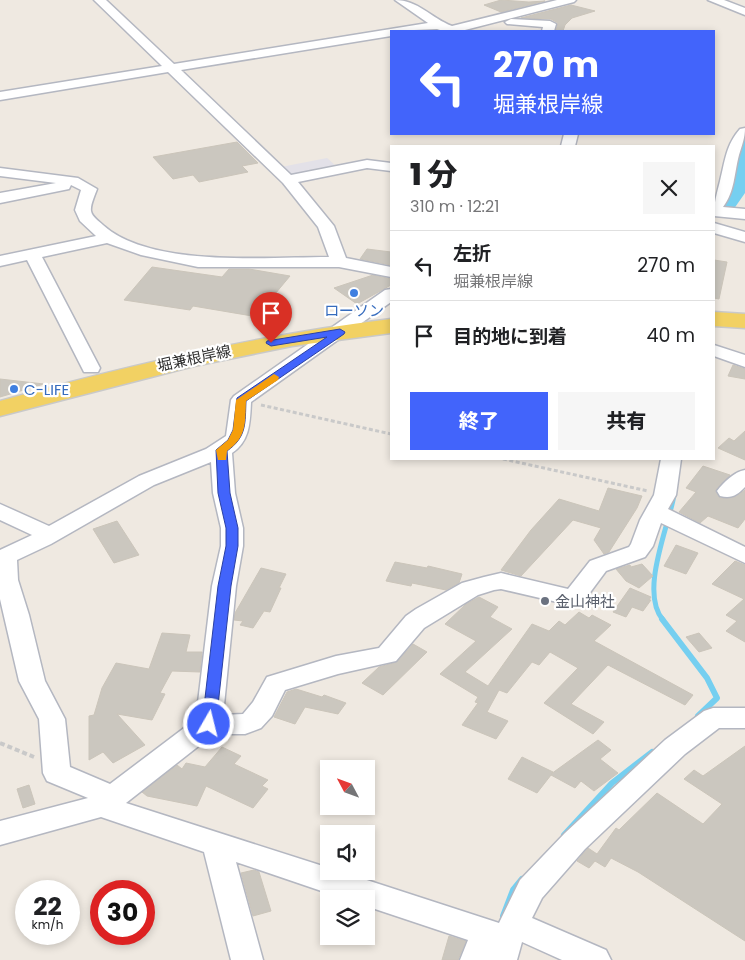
<!DOCTYPE html>
<html lang="ja">
<head>
<meta charset="utf-8">
<style>
	body { margin:0; font-family:Poppins,"Noto Sans JP",sans-serif; background:#f6f6f6; color:#202124; height:100vh; display:flex; flex-direction:column; font-size:19px; white-space:nowrap }
	* { box-sizing:border-box; margin:0 }
	p { font-size:16px; color:#757577 }
	.icon { flex:none; width:28px; height:28px; fill:none; stroke:currentColor; stroke-width:2; stroke-linecap:round; stroke-linejoin:round }
	.map { position:relative; flex:1; overflow:hidden }
	.panel { position:absolute; left:390px; top:145px; width:325px; height:315px; display:flex; flex-direction:column; background:#fff; border-radius:0px; box-shadow:0 2px 8px #0003 }
	.panel>* { flex:none }
	.guide { position:absolute; left:390px; top:30px; width:325px; height:105px; border-radius:0px; box-shadow:0 2px 8px #0003; background:#4264fb; color:#fff; overflow:hidden }
	.needle { width:32px; rotate:311deg }
	.buttons { position:absolute; left:320px; top:760px; display:grid; gap:10px }
	.buttons a { display:grid; place-items:center; width:55px; height:55px; border-radius:0px; background:#fff; box-shadow:0 2px 8px #0003; font-size:25px }
	.speed { position:absolute; left:15px; top:880px; display:flex; gap:10px; font-size:25px; font-weight:700; text-align:center }
	.speed>* { display:grid; place-content:center; width:65px; height:65px; border-radius:50%; background:#fff; box-shadow:0 2px 8px #0003; line-height:1 }
	.speed small { font-size:12px; font-weight:400 }
	.speed .limit { border:8px solid #d22; background:#fff; color:#111 }
	.pin { position:absolute; display:grid; place-items:center; width:42px; height:42px; color:#fff; margin:-51px -21px; border-radius:50% 50% 50% 0; rotate:-45deg; box-shadow:0 0 5px #0007 }
	.pin .icon { rotate:45deg }
	.me { position:absolute; width:55px; margin:-28px; rotate:8deg; stroke-linejoin:round; filter:drop-shadow(0 0 4px #0008) }
	.turn { display:flex; align-items:center; gap:18px; height:105px; padding:0 20px; font-size:22px }
	.turn .icon { width:65px; height:65px; stroke-width:2.5 }
	.turn b { display:block; font-size:35px; line-height:42px }
	.round { display:grid; place-items:center; flex:none; width:52px; height:52px; border-radius:0px; background:#f6f6f6 }
	.head { display:flex; align-items:center; justify-content:space-between; height:85px; padding:0 20px }
	h1 { font-size:30px; font-weight:800; line-height:38px }
	.action { display:flex; gap:10px; margin-top:auto; padding:10px 20px }
	.action a { flex:1; height:58px; border-radius:0px; background:#4264fb; color:#fff; font-size:20px; font-weight:800; line-height:58px; text-align:center }
	.action a+a { background:#f6f6f6; color:#202124 }
	ul { padding:0; list-style:none }
	li { display:flex; align-items:center; gap:15px; height:70px; padding:0 20px; border-top:1px solid #e0e0e0 }
	li div { flex:1 }
	li b { display:block; font-size:19px }
	li em { font-style:normal }
	.map>svg:first-child { display:block }
</style>
</head>
<body>
<div class="map">
<svg width="745" height="960" viewBox="0 0 745 960">
	<rect width="100%" height="100%" fill="#efe9e1"/>
	<path fill="#e3e1e8" d="M327,158L337,167L295,176L289,175L281,167Z"/>
	<g fill="none" stroke-linecap="round" stroke-linejoin="round">
		<path stroke="#75cff0" stroke-width="5" d="M663,620C639,592 669,526 674,495"/>
		<path stroke="#75cff0" stroke-width="6" d="M662,619L707,678L717,698L698,716
			M564,835L612,783L652,752
			M503,916L513,890L522,879"/>
		<path fill="#75cff0" fill-rule="evenodd" d="M745,136V193L731,213L724,215L717,213L714,209C717,204 723,198 725,192C731,173 720,143 745,136Z"/>
	</g>
	<path fill="#cbc7bf" stroke="#cbc5ba" d="M501,0L529,2L545,1L501,12L484,5Z
		M571,5L595,11L572,18L565,25L563,31H556L558,23L551,19L521,18Z
		M237,142L258,163L242,166L248,172L199,182L193,175L173,179L153,157Z
		M367,249L391,252V265L360,259Z
		M714,260L727,262L719,299L714,298Z
		M152,267L222,277L229,269H249L290,276L265,306L271,307L264,318L193,306L190,310L124,300Z
		M373,275L391,279V285L357,304L334,288Z
		M733,365L745,369V379L728,376Z
		M0,379L44,384L0,397Z
		M745,431V460L718,448L729,438L734,441Z
		M703,466L730,475L716,490L720,498L735,497L745,490V519L738,528L708,516L700,523L679,512L696,492L686,488Z
		M608,488L642,496L637,508L609,552L604,554L594,540L601,528L573,520L521,576L501,570L531,530L559,499L599,511Z
		M117,521L139,555L114,563L93,529Z
		M676,545L698,553L686,574L664,566Z
		M735,561L745,565V642L726,631L737,621L726,615L744,599L712,584Z
		M395,562L427,568L428,566L462,574L459,583L446,590L412,583L411,586L386,581Z
		M642,564L653,576L639,588L626,581L616,569L630,565L631,567Z
		M261,568L286,574L279,588H281L270,612L264,611L253,628L240,625L243,621L234,620L235,613Z
		M630,588L651,597L649,600H651L643,611L632,607L626,617L613,612Z
		M479,597L498,607L490,617L512,629L465,672L488,686L532,624L549,631L559,621L565,625L579,612L589,618L592,615L611,625L594,641L693,695L685,705L608,665L571,704L604,722L593,734L544,703L578,668L550,652L539,665L532,662L507,693L499,690L487,712L508,721L496,739L462,725L478,703L475,702L478,697L440,674L476,641L445,624L466,604Z
		M162,633L190,635L186,652H202L200,672L172,671L160,693L165,694L152,720L117,714L145,745L113,763L103,752L89,760V716L94,715L102,688L116,663L149,669Z
		M699,633L712,648L699,652L686,637Z
		M413,644L427,652L383,695L362,683L379,667L397,662Z
		M296,689L322,697L324,695L346,703L338,714L305,707L295,724L274,717L287,692Z
		M598,740L611,750L600,759L618,773L594,791L581,781L575,788L551,775L537,793L508,779L522,757L553,772L551,774Z
		M745,746V941L638,872L611,858L605,867L595,861L589,868L577,861L588,848L597,854L616,828L619,830L657,793L703,824L722,804L684,779L694,770L703,776Z
		M222,747L241,756L234,764L268,780L262,786L268,789L253,808L206,786L197,806L147,796L142,792L177,765L182,769L186,763L205,767Z
		M29,785L35,804L23,808L17,789Z
		M254,870L259,872L271,911L253,916L241,873Z
		M449,936L466,941L458,960H442Z"/>
	<g fill="none" stroke-linecap="round" stroke-linejoin="round">
		<g stroke="#b4b7c1" stroke-width="3">
			<path id="minor" d="M94,0H106L174,64L428,23L395,0C418,0 431,18 452,26L557,0H576L574,2L461,31H443L437,29L391,31V36L181,70L291,175L367,160L391,163V171L367,168L298,182L334,226L346,258L391,267V277L339,267H198L141,255L107,243L42,257L100,368L98,372H84L82,368L27,260L0,266V256L96,236L80,221L75,210L81,190L71,185L69,189L0,203V193L56,183L0,176V168L78,178L97,189C95,195 90,205 91,211C92,217 99,221 103,225C151,268 267,257 329,257L318,227L283,183L168,72L0,100V92L162,66Z
				M708,0H724L745,8V15Z
				M511,19L550,21L556,24L554,31H542L543,27L507,24L505,22Z
				M745,128C745,138 742,145 739,155C734,174 735,191 723,207L745,209V219L714,216C714,202 717,193 720,181C725,161 726,145 740,129Z
				M564,134H578L575,146H561Z
				M714,223L745,232V242L714,233Z
				M391,289V302L251,402C250,422 250,441 232,453L235,493L243,528V546L236,586L223,715L243,714L253,702L267,677L336,656L379,648L406,616L416,609L462,583L484,577L501,573L568,589L590,561L629,547L631,544L640,520L654,495L661,459H681L676,495L668,509L745,547V563L661,523L653,546L645,557L606,571L583,602L570,605L501,589L494,590L478,595L424,628L396,661L338,674L285,690L272,716L261,728L245,734H214L126,803L329,868V871H339L499,923L520,880L565,833L665,740L704,711L713,708H745V728H719L685,754L585,849L542,898L532,918L606,950L611,960H562L522,942L517,960H460L468,940L366,906V899H345L236,862L263,960H231L204,852L101,817L0,845V821L88,798L47,781L43,773L39,719L19,681L0,599V550L32,535L0,520V504L49,526L139,476L206,449L226,436L231,400L234,396L385,290ZM211,462L213,493L221,528V546L212,586L196,719L110,784L70,767L65,719L45,681L29,615L18,580L17,560L51,544L154,485Z
				M714,345L745,355V367L714,356Z
				M745,470V487C737,495 732,499 720,496L717,491C724,482 734,472 745,470Z"/>
		</g>
		<g stroke="#c9c9c9" stroke-width="3">
			<path id="major" d="M714,312L745,314V328L714,326Z
				M391,319V333L292,346L194,366L0,416V401C129,365 258,335 391,319Z"/>
		</g>
		<path stroke="#c9c9c9" stroke-width="3" stroke-dasharray="4 2.5" stroke-linecap="butt" d="M261,405L391,434
			M503,459L648,491"/>
		<path stroke="#c9c9c9" stroke-width="4" stroke-dasharray="5 3" stroke-linecap="butt" d="M0,743L34,757"/>
		<use href="#minor" fill="#fff" fill-rule="evenodd"/>
		<use href="#major" fill="#f2d163" fill-rule="evenodd"/>
	</g>
	<path fill="#4264fb" stroke="#2b41a3" d="M340,329L345,332L344,334L246,401C245,423 247,437 227,451L230,493L238,528V546L231,586L216,724L214,728H204L202,724L218,586L226,546V528L218,493L216,450L228,440L233,430L237,398L327,337L271,346L266,343L267,341Z"/>
	<path fill="#f59e0b" d="M274,374L279,377L278,380L246,401C245,423 247,437 227,451L226,460H218L216,450L228,440L233,430L236,400Z"/>
	<g fill="#3f7fe0" stroke="#fff" stroke-width="2">
		<circle cx="354" cy="293" r="5"/>
		<circle cx="14" cy="389" r="5"/>
	</g>
	<circle fill="#6b7280" stroke="#fff" stroke-width="2" cx="545" cy="601" r="5"/>
	<g text-anchor="middle" dominant-baseline="central" stroke-width="4.5" stroke-linejoin="round" paint-order="stroke">
		<g font-size="15" fill="#366cbe" stroke="#fff">
			<text x="354" y="310">ローソン</text>
			<text x="24" y="389" text-anchor="start">C−LIFE</text>
		</g>
		<g font-size="15" fill="#2e2e2e" stroke="#fff">
			<text transform="translate(194 358) rotate(-12)">堀兼根岸線</text>
		</g>
		<g font-size="15" fill="#5b616d" stroke="#fff" text-anchor="start">
			<text x="555" y="601">金山神社</text>
		</g>
	</g>
</svg>
<div class="buttons">
<a><svg class="needle" viewBox="-14 -14 28 28"><path d="M0-13l5 13h-10z" fill="#e53935"/><path d="M0 13l5-13h-10z" fill="#757577"/></svg></a>
<a><svg class="icon" aria-label="sound" viewBox="0 0 24 24"><path d="M4 9h4l5-4v14l-5-4H4zM17 9q2 3 0 6"/></svg></a>
<a><svg class="icon" aria-label="layers" viewBox="0 0 24 24"><path d="M12 4l9 5-9 5-9-5zM3 14l9 5 9-5"/></svg></a>
</div>
<div class="speed"><div>22<small>km/h</small></div><div class="limit">30</div></div>
<div class="pin" style="left:271px;top:343px;background:#d93025"><svg class="icon" aria-label="arrive" viewBox="0 0 24 24"><path d="M6 21V4h12l-3 4 3 4H6"/></svg></div>
<svg class="me" style="left:209px;top:724px" viewBox="-20 -20 40 40"><circle r="17" fill="#4264fb" stroke="#fff" stroke-width="3"/><path d="M0-11L8 9 0 5-8 9z" fill="#fff"/></svg>
<div class="guide">
<div class="turn"><svg class="icon" aria-label="left" viewBox="0 0 24 24"><path d="M17 20v-9H6M10 6l-5 5 5 5"/></svg><div><b>270 m</b>堀兼根岸線</div></div>
</div>
<section class="panel">
<div class="head"><div><h1>1 分</h1><p>310 m · 12:21</p></div><a class="round"><svg class="icon" aria-label="close" viewBox="0 0 24 24"><path d="M6 6l12 12M18 6L6 18"/></svg></a></div>
<ul>
<li><svg class="icon" aria-label="left" viewBox="0 0 24 24"><path d="M17 20v-9H6M10 6l-5 5 5 5"/></svg><div><b>左折</b><p>堀兼根岸線</p></div><em>270 m</em></li>
<li><svg class="icon" aria-label="arrive" viewBox="0 0 24 24"><path d="M6 21V4h12l-3 4 3 4H6"/></svg><div><b>目的地に到着</b></div><em>40 m</em></li>
</ul>
<div class="action"><a>終了</a><a>共有</a></div>
</section>
</div>
</body>
</html>
